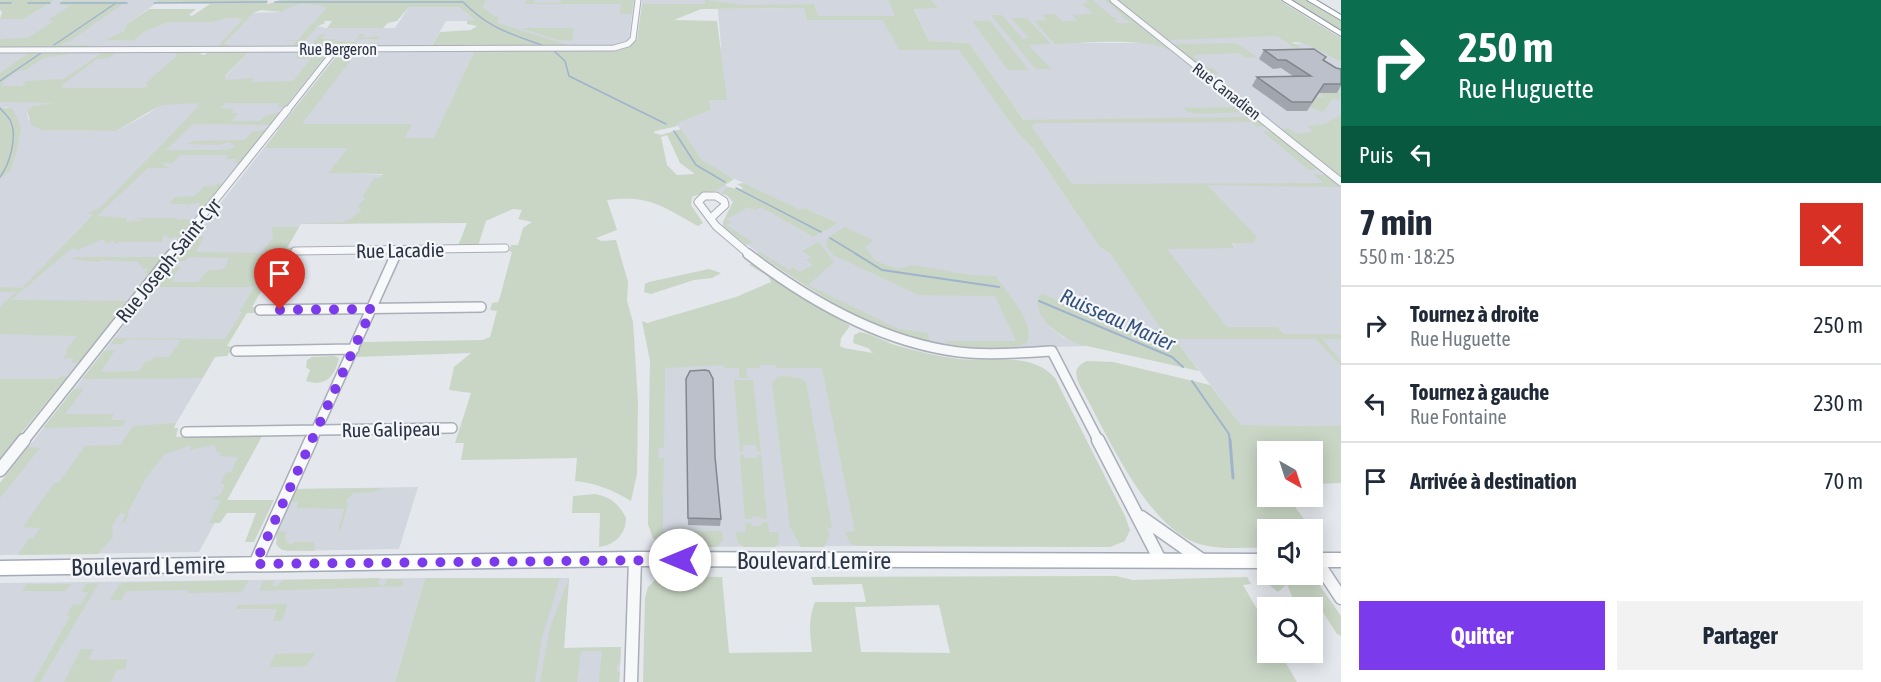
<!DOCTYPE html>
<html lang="fr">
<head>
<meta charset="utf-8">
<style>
	body { margin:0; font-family:"Asap Condensed",sans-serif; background:#f2f2f3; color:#1f2937; height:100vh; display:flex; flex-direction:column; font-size:22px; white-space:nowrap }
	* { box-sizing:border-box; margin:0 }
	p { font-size:20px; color:#747a83 }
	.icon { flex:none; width:33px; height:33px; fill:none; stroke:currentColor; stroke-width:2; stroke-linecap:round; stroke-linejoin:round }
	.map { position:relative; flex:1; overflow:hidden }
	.side { display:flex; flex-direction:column; background:#fff; width:540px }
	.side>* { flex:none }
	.top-card { background:#0b6e4f; color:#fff; overflow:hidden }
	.needle { width:39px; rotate:141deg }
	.fabs { position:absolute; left:1257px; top:441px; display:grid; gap:12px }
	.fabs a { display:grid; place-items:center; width:66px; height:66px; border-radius:0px; background:#fff; box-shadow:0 3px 15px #0003; font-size:30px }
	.pin { position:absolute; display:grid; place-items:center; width:51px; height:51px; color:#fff; margin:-62px -26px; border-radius:50% 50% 50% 0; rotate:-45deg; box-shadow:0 0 6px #0007 }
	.pin .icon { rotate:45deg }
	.me { position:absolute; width:66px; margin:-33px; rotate:270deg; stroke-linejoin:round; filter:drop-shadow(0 0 4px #0008) }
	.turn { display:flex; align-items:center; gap:21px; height:126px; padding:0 18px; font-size:27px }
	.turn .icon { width:78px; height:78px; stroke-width:2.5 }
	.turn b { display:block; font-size:42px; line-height:51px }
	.then { display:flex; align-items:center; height:57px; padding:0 18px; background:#0003; gap:12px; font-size:22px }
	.round { display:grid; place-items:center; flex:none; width:63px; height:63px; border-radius:0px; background:#f2f2f3 }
	.summary { display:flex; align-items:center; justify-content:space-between; height:102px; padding:0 18px }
	h1 { font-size:36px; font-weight:700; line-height:45px }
	.action { display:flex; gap:12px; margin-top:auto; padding:12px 18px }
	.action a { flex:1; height:69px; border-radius:0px; background:#7c3aed; color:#fff; font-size:24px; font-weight:700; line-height:69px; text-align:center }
	.action a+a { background:#f2f2f3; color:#1f2937 }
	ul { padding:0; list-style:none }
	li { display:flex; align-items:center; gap:18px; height:78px; padding:0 18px; border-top:2px solid #e0e1e3 }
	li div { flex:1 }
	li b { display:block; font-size:22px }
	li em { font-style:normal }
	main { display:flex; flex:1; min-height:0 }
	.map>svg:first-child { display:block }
</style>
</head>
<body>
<main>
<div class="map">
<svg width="1341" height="682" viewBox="0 0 1341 682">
	<rect width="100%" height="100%" fill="#e4e7ec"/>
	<path fill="#d2d6de" d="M55,0H161L154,2L155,4L127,24L124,31L106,40L133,41L146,31L169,22H213L228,18L240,19L253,13L282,12L293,4L328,6L318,19V26L326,28H395L409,7H459L476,21H446L431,47L0,48V19H24Z
		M486,0H634L629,39L618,45L550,46L498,23L483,6Z
		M642,0H888L896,16H818L814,4L758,6L642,4Z
		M932,0H1109L1137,23L1059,24L1078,43H1161L1341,187V436L1333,426L1241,425L1175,339L1125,328L1044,294L1038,297L1051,328L1064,338L1088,346L984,349L948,346L913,339L852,314L774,265L723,226V222L733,202L728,196L716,191L725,185L813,237L836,225L837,223L805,208L801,210L716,170L702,160L676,123L711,110L709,100L721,46L718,9L804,8L807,20H884L899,50L959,49L1016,131L1034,150L1099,246L1235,247L1205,184H1070L969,43L929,41L914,8L937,7Z
		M1276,36L1288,44L1319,43L1341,61V119L1305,138L1292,139L1164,38Z
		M475,50L435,138H405L409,130H277L339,53Z
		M0,51H181L147,83L148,86L142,88L63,89L59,101L55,105L33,106L27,110L28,119L42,130L116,131L148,114L164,102L288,103L65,379H0V179L11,171L16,155L19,132L7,107H0Z
		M250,51H324L327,54L305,82H220Z
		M264,148H349L329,172L384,175L351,224H301L242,312L168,437L262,436L199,552L0,555V483Z
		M650,361H825L863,546L671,547L653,538L648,524Z
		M418,487L399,549L286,551L278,547L276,536L296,489Z
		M425,578L395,682H0V583Z
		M546,578H569L564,648L621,647L619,682H531Z"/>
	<path fill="#c9d6c5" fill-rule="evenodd" d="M0,0H55L24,19H0L2,12L0,10Z
		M159,0H268L265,3L268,4L280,0H486L483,7L494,16H497L499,19L497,20L498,23L568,45L431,47L440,32L471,30L477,26L467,24V21L475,20L459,7H409L397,21L388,23L383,28H327L332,21H324L325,23L318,26L303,43H307L303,47H285L294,45L296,41L282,40H298L327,7C310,5 297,1 282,12L261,10L253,13L224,44L230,45L228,47L219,45L243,19L228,18L213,22H169L146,31L133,41L105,40L124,31L127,24L149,9H196L189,15L192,16L210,4L153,3Z
		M527,0H534V3H560L562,0H634L631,14H620L621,4H525Z
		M705,0L744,5L814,4L818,16H895L888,0H932L938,8L914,9L929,41L969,43L1024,120L1250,117L1257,119L1266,126L1257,127L1252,122L1036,123L1031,126L1072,184L1324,183L1313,174L1327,176L1341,187L1207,185L1257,237L1253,243H1232L1235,248L1167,249L1227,327H1277L1283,334H1341V339H1322L1341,361V366L1316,339H1175L1199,371L1078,344C1060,337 1031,317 1039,295L1044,294L1125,328L1161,329L1111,254L1099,246L1034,150L1016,131L959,50H899L883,20H807L804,8L701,9L674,20L717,21L727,100H709L711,110L677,123L678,126L655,131L654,133L661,135L681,129L702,160L734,179L716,191L705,192L692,197L691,205L703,223L698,226C661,206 651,195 607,200L617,230L596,238L601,241L616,240L628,282L627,301L633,322L634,337L638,403L637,474L631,501C612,490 597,483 575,481L577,458L461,460L464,443H455L471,393L449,390L454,367L471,353L356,357L362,342L483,340L490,337L497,311L490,310L492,303L498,302L500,297L512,252L509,251L511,245H518L523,228L532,222L518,219L522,210L513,209L486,221L478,246H458L467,223L301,224L344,222C350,219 358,215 361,209L358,206L365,199L363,197L374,178H380L383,174L328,173L348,148H264L339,53L357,50L351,59H348L350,61L302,124H412L405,138H434L475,50L601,51L625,48L637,40L642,4H705ZM667,135L680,163L695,174L677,175L667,165L661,137Z
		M1086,0H1093L1111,16L1120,20H1114L1117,23H1132L1120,16H1123L1105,0H1109L1171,51C1147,37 1086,43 1055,44L1034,21L1047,20L1042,15L1055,14L1062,21H1078L1072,15L1093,14L1082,4L1088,2Z
		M1116,0H1279L1341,38V61C1326,55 1307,41 1292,42L1312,56H1307L1276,36L1166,40Z
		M1290,0H1306L1341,21V31Z
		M62,1H127L70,41L59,45H89L85,48H0V40L2,39L28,38L52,22L53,21L48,20L70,6L59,4Z
		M991,15H1002L1023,39L1029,38L1011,18H1027L1051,44L1028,45L1052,69H1036Z
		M972,21H990L1029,70H1008Z
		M520,28H574L572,41L558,40Z
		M321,34H325L321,39H334V41L355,42L360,34H365L361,38L379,36V39H358L354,44L376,43L373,47H309Z
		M1236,43L1257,57L1246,58L1239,53L1195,55L1194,57L1206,67L1212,68L1219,73L1210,74L1171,44Z
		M32,51H73L61,58L66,54L43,58L26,70L18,71L4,81L2,86H22L26,83L22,82L26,81L64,79L103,52L118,51L109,58L97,59L62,85V88H142L148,86L146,83L177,55L175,54L177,51H206L200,54L204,55L211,51H250L225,76V80L254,78L251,82L293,81L311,59L295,58L302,52H275L276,51H324L327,54L285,107H277L279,103H225L221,108L234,109L231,113H238L232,121H260L266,116L280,112L270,125L193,124L166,150H228L236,146L229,142L218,145L187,144L194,141L244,140L252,132L267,129L240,163H234L237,159H226L228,155H180L173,163H162L169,168H148L97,216L126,218L127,222L145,220L133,218H178L176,220L192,219L193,221L177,240L178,237L168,238L166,235L163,236L162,242H119L116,244L114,243L115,240L107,244L104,240H100L78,250L72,248L11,300L128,301L78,363H71L74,358L62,359L68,352L65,351L77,336L0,334V307L17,291L0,292V287L22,288L93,215L88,213L101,207L199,106L196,103L161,105L116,131L42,130L31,125L27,110L33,106L55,103L0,102V73Z
		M1319,93H1341L1339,100L1333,98L1323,112L1310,107L1316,97H1324Z
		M1228,97L1248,112L1196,114L1188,112L1183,108L1235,107L1224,98Z
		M0,107L13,109L21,128L16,155L11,171L0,179Z
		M1341,115V178L1281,130L1288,128L1296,134L1313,132L1308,126L1324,124Z
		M1262,131H1272L1320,169L1309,170Z
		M218,183L223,184L205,206H199L200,203H192L185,210L189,204H169L175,197L195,196L204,186L214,187Z
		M744,183L801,210L805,208L837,223L836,225L813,237L761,207L755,210L749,207L726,219L731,222L726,225L752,242L746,245L723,226V222L733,202L728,196L721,193L729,187L739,190L743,188L737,184Z
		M272,227H299L287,248H294L289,262L271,274L252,307H258L254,313H247L227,346L233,347L227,356L214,357L202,378L82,379L104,351L115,350L101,372L139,371L146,361H151L154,357H169L181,340L126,339L123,344H111L114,338L225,339L240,315L242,312H239L254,287H154L170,267H181L173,276L175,277L172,282H198L208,270H220L225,268L229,258L188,257L185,261H175L193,237H204L196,252L261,253L273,237Z
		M845,227L873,240L865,247L875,261L898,269L913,265L970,275L996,276C1006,293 1036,322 1027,342C1006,356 971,349 948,346L945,341H1016L995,296L919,295L833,255L826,246L827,238Z
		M819,242L834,262L808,285L899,329L927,333L929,340C897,349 786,274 757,253L760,252L789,270L793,268L800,272L813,265L806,260L811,257L802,251Z
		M76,257H160L163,258L150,274L144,273L148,269L141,268L143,265H138L139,262L103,260L97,262L71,259Z
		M753,263L850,326L841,338L840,346L844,348L873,353L868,348L853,343L854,335L860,332C872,334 884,341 895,345C915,351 937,356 959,359C990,362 1032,351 1055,378L1125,516L1130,530L1125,541L1110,547L857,546L850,543L845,532L855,531L822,368H776L775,365H760V368H746L747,377L753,378H734L739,377V368H725L724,365L665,368L664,448H659L658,458H664L663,487L661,489L663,490V532H672V541L667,546L653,538L648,524L650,361L642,321L647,323L736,297L771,282L768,276L749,265Z
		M709,269L721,273L712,278L694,280L651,294L644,292L645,284L649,282Z
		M334,356L339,358C335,377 325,387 306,381L310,370L306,367L307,360L312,357Z
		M1087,361L1113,362L1210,385L1241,425L1341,426V483L1315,484L1319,490H1313L1312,452H1268V496L1288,497L1311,529L1268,530L1267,548C1247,547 1224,550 1203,545C1148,532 1107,433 1080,386C1075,375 1073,367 1087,361Z
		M61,376L67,377L0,459V379H58Z
		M781,376L800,378L806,382L832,527L827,529L830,534L824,547H801L790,527L772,384L777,377Z
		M734,380H753L761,452H757L756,445H743V451H740Z
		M74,389H84L65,414H114L110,420H126L122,426L43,428Z
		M176,423L174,428H178L176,437L262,436L227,500H274L254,542H245L256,513H227L220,523H209L221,500L211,499L220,495L225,484H220L226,473L231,472L238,457L219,456L221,453L216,451L214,445L190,450L191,445L165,454L147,476L128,512L129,515L124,523L121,524L126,514H122V510L112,526L113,537L98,554L18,555L29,538H33L40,528L23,527L54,483L59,482L85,446L120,445L133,426Z
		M28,447L40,448L0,498V483Z
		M740,455H744V458H757V455H761L765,495H762L765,498L767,519L752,516V519H745L743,497L746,495H743Z
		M384,488L373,492L353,493L346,501L348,505L340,531H338L344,509L297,508L298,502H291L296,489Z
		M595,494C611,497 619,504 626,518C626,534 615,545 599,547L600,513H572L573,496Z
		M768,522L769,532H778L779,543L775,547H744L738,543L736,532L746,533L745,523H751L752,526H761V523Z
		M278,531L286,532L285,539L290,545L295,542H313L315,545L314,551L282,550L276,544Z
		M686,531H722L723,540L717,547H694L688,543Z
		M659,576L722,577L729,653L812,652C810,633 808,620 815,602H866L862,584L813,585L811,577L1116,576L1133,580L1247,577L1251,584L1243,585L1257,609L1267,612V624L1263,625L1267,632L1268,652L1280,653L1297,682H643L645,598L648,587ZM939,605L950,653L861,652L855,607Z
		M1259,577H1312L1316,580L1341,616V636L1337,634L1319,606H1296L1287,584L1278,592Z
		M380,578L378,583L381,586L387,583L386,579H402L403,586L259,591L263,581L274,580L272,585L276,587L283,580Z
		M425,578H560L542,638L535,682H395Z
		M569,578L564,648L621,647L620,665H617V671L620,672L619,682H599L602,651H581L577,682H540L550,628Z
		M249,580L242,592L189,593L187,590L126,591L121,600H110L120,583Z
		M99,583L40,682H33L70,616L67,615L72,605L81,604L88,592H81L86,584Z
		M27,584H72L66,591H22Z
		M238,605L287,604V605L282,621H273L277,609H236Z
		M81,649H94L88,660L127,659L126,669L117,670L111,682H64Z
		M316,653L306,666L269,667L275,654Z"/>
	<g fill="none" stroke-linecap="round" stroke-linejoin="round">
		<path stroke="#9fb4cc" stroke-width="1.5" d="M275,2H463C490,29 509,33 544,46
			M0,3H11
			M28,3H50
			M61,3H127
			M154,3L267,2
			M54,45L116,3
			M554,51L565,61L569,76L666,124
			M0,81L41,53
			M0,108C3,112 7,115 10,120C18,135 10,164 0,177
			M674,131L696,165L725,182
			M736,188L821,232
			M830,238L858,255"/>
		<path stroke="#9fb4cc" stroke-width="2" d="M856,254L882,270L999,287
			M1039,301L1172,357L1183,367
			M1192,381L1229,434L1230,442"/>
		<path stroke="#9fb4cc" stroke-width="3" d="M1230,440L1233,478"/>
		<g stroke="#a9aeb7" stroke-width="7">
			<path id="minor-far3" d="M1113,0L1253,112
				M0,50L614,48L628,44L633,39L638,0
				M286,112L336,49"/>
		</g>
		<g stroke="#a9aeb7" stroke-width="9">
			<path id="minor-far2" d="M1251,110L1341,182
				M711,218L725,205L724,201L716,196H704L698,202L716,226L750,255
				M295,251L505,248
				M171,255L287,110
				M396,255L398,250"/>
		</g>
		<g stroke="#a9aeb7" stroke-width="12">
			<path id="minor-far1" d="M748,254C812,303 888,346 969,353C997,355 1024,353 1052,351L1099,442
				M260,310L481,307
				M236,351L354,349
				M186,432L452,428
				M23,442L172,254
				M311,442L396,254"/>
		</g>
		<g stroke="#a9aeb7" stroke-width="15">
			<path id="minor" d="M1098,440L1160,560
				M0,470L24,440
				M1141,517L1202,560
				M1316,560L1341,598
				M255,564L311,440
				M631,682L635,559"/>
		</g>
		<g stroke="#a3abb8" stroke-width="3">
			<path id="major" d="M635,552L1268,554V568L635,566L0,575V561Z
				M1312,553H1341V567H1312Z"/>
		</g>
		<g stroke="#8b94a3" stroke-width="2">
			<path id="highway" d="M1282,0H1291L1341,31V36Z
				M1307,0H1316L1341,15V20Z"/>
		</g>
		<use href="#minor-far3" stroke="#f7f8fa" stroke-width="5"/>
		<use href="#minor-far2" stroke="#f7f8fa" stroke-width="7"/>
		<use href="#minor-far1" stroke="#f7f8fa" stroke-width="9"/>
		<use href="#minor" stroke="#f7f8fa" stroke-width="12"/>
		<use href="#major" fill="#fff" fill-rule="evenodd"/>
		<use href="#highway" fill="#fff" fill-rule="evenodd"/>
	</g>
	<path fill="#a1a5ae" d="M1264,50L1326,57L1324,60L1336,68L1341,69V86L1337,93H1319L1307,111H1287L1252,86L1257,77L1293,76L1281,68L1273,69L1259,59Z
		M686,379L715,457L721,519L720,526L688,525Z"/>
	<path fill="#bbc0ca" stroke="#83868d" stroke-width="1.5" d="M1314,49L1326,57L1323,60L1336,68L1341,69V84H1324L1312,102H1292L1257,77L1311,76L1286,60H1278L1264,50Z
		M705,370L709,371L713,379L715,457L721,519L688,518L686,379L690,371Z"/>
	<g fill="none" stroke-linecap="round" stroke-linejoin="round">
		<path stroke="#7c3aed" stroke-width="10" stroke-dasharray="0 18" d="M280,310L372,309L255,564L680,560"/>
	</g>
	<g text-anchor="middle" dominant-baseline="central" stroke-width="4.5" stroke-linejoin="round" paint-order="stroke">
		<g font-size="16" fill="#2b3445" stroke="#f4f6f9">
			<text x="338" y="49">Rue Bergeron</text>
			<text transform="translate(1227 91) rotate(38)">Rue Canadien</text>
		</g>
		<g font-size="20" fill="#2b3445" stroke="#f4f6f9">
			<text transform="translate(400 250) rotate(-1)">Rue Lacadie</text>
			<text transform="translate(168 260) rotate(-51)">Rue Joseph-Saint-Cyr</text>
			<text transform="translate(391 429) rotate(-1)">Rue Galipeau</text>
		</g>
		<g font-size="21" font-style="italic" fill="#34527a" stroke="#f4f6f9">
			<text transform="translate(1118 319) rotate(24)">Ruisseau Marier</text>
		</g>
		<g font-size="24" fill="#2b3445" stroke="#f4f6f9">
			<text x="814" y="560">Boulevard Lemire</text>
			<text transform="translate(148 566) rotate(-1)">Boulevard Lemire</text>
		</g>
	</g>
</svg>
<div class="fabs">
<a><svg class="needle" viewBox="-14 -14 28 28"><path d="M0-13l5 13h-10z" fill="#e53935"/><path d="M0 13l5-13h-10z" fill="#747a83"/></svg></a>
<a><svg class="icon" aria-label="sound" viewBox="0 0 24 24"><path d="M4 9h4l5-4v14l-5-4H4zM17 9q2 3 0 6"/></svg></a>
<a><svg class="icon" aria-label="search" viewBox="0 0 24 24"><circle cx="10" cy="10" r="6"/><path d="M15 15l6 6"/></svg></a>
</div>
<div class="pin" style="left:280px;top:310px;background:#d93025"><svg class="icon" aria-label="arrive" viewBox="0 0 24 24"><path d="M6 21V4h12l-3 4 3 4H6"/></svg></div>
<svg class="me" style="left:680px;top:560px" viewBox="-20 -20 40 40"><circle r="19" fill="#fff"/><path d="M0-13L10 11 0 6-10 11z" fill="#7c3aed"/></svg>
</div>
<section class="side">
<div class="top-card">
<div class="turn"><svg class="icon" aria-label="right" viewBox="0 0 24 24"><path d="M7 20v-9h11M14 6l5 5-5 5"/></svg><div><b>250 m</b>Rue Huguette</div></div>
<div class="then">Puis<svg class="icon" aria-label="left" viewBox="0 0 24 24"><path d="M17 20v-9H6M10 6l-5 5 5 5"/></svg></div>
</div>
<div class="summary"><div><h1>7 min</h1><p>550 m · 18:25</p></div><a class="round" style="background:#d93025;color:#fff"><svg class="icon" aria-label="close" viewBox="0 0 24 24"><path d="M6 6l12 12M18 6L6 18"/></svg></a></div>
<ul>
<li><svg class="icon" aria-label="right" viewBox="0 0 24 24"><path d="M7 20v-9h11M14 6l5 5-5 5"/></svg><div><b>Tournez à droite</b><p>Rue Huguette</p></div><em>250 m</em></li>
<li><svg class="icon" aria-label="left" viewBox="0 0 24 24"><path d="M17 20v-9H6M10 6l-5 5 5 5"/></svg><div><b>Tournez à gauche</b><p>Rue Fontaine</p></div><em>230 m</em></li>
<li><svg class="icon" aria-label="arrive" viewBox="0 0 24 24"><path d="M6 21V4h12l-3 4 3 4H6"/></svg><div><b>Arrivée à destination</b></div><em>70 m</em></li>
</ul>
<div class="action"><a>Quitter</a><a>Partager</a></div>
</section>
</main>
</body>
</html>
